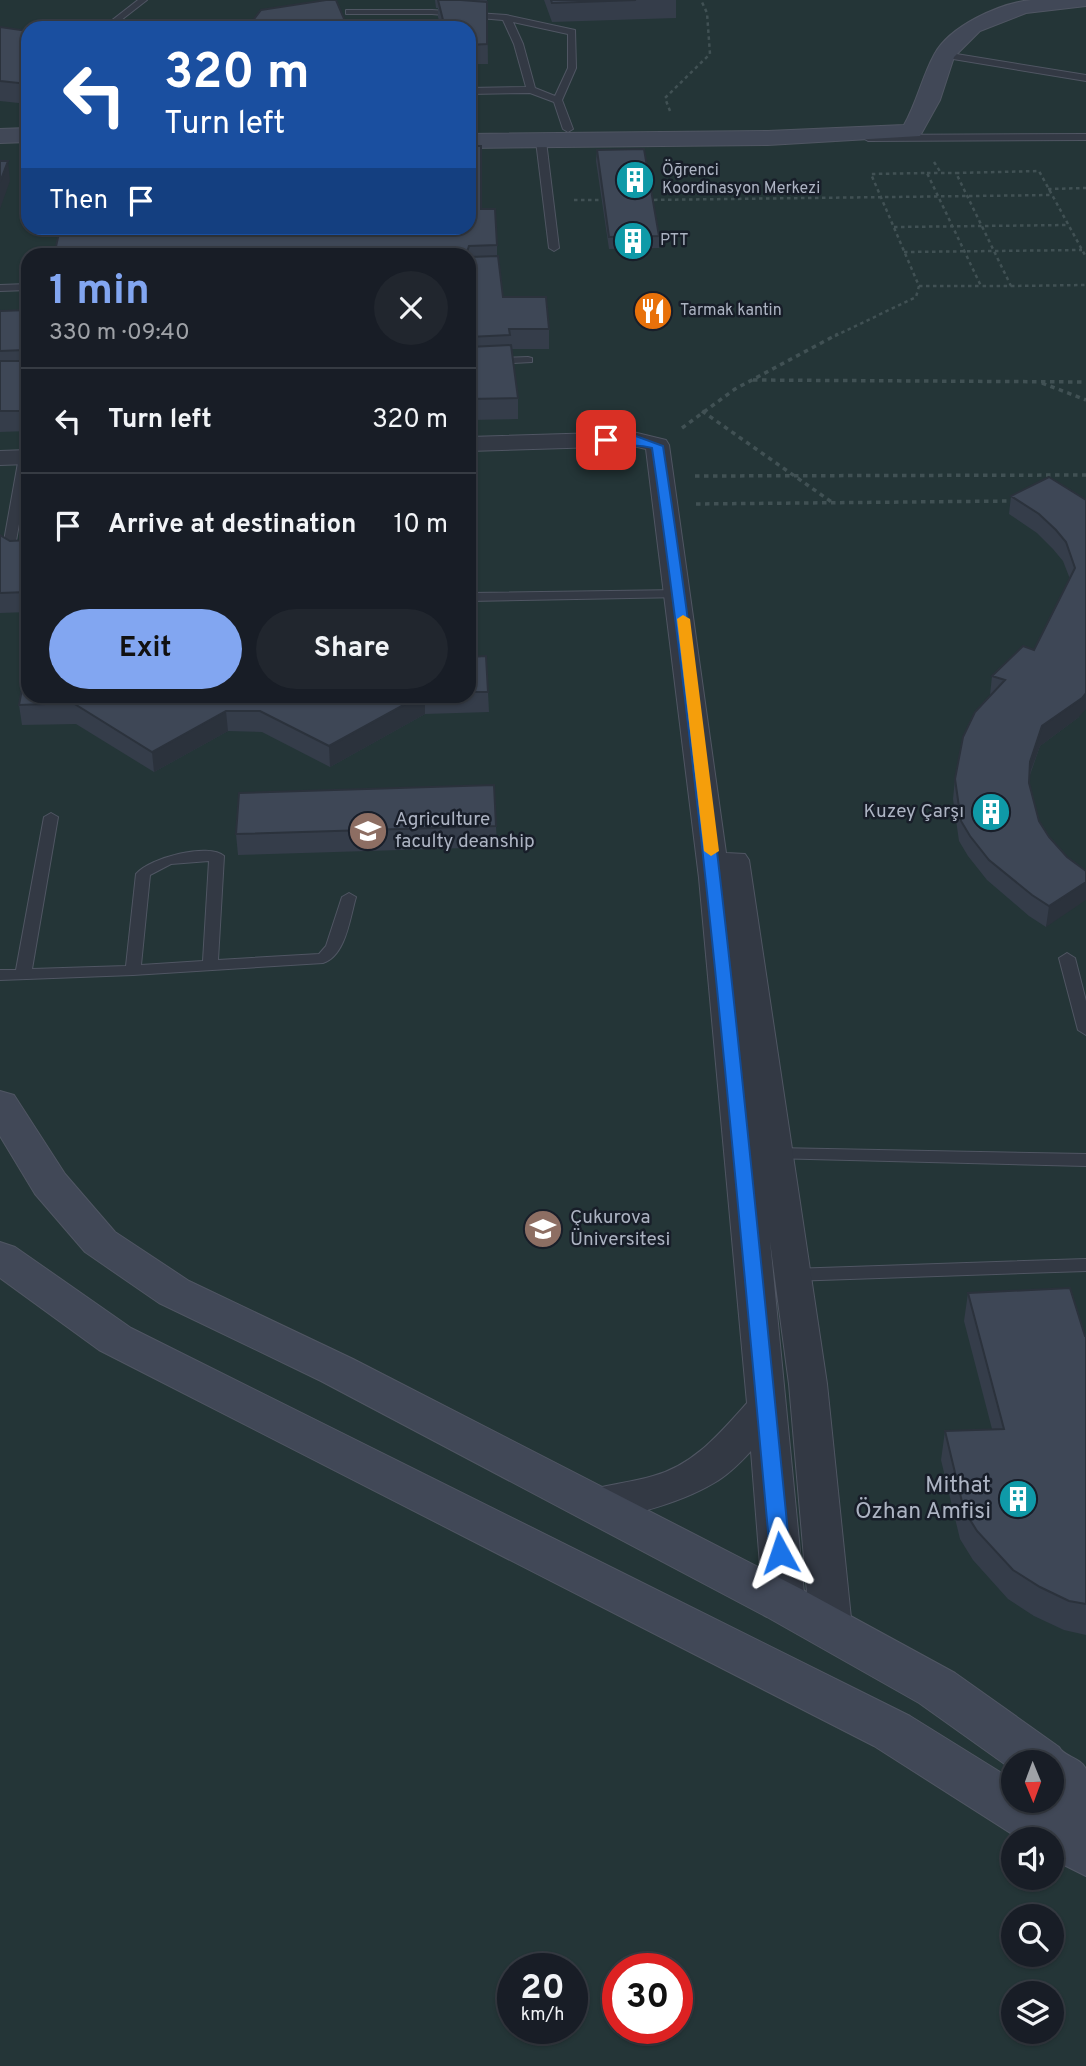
<!DOCTYPE html>
<html lang="en">
<head>
<meta charset="utf-8">
<style>
	body { margin:0; font-family:Overpass,sans-serif; background:#21262e; color:#f1f3f6; height:100vh; display:flex; flex-direction:column; font-size:26px; white-space:nowrap }
	* { box-sizing:border-box; margin:0 }
	p { font-size:23px; color:#9fa2a7 }
	.icon { flex:none; width:38px; height:38px; fill:none; stroke:currentColor; stroke-width:2; stroke-linecap:round; stroke-linejoin:round }
	.map { position:relative; flex:1; overflow:hidden }
	.panel { position:absolute; left:21px; top:248px; width:455px; height:455px; display:flex; flex-direction:column; background:#181d26; border-radius:21px; box-shadow:0 2px 5px #0004,0 0 0 2px #363b43 }
	.panel>* { flex:none }
	.guide { position:absolute; left:21px; top:21px; width:455px; height:214px; border-radius:21px; box-shadow:0 2px 5px #0004,0 0 0 2px #363b43; background:#1a4fa0; color:#fff; overflow:hidden }
	.needle { width:46px; rotate:179deg }
	.controls { position:absolute; left:1001px; top:1750px; display:grid; gap:14px }
	.controls a { display:grid; place-items:center; width:63px; height:63px; border-radius:50%; background:#181d26; box-shadow:0 2px 5px #0004,0 0 0 2px #363b43; font-size:35px }
	.speed { position:absolute; left:497px; top:1953px; display:flex; gap:14px; font-size:35px; font-weight:700; text-align:center }
	.speed>* { display:grid; place-content:center; width:91px; height:91px; border-radius:50%; background:#181d26; box-shadow:0 2px 5px #0004,0 0 0 2px #363b43; line-height:1 }
	.speed small { font-size:18px; font-weight:400 }
	.speed .limit { border:10px solid #d22; background:#fff; color:#111 }
	.pin { position:absolute; display:grid; place-items:center; width:60px; height:60px; color:#fff; margin:-30px; border-radius:14px; box-shadow:0 4px 10px #0006 }
	.me { position:absolute; width:77px; margin:-38px; rotate:355deg; stroke-linejoin:round; filter:drop-shadow(0 0 5px #0008) }
	.turn { display:flex; align-items:center; gap:24px; height:147px; padding:0 28px; font-size:32px }
	.turn .icon { width:91px; height:91px; stroke-width:2.5 }
	.turn b { display:block; font-size:49px; line-height:60px }
	.then { display:flex; align-items:center; height:66px; padding:0 28px; background:#0003; gap:14px; font-size:26px }
	.round { display:grid; place-items:center; flex:none; width:74px; height:74px; border-radius:37px; background:#21262e }
	.overview { display:flex; align-items:center; justify-content:space-between; height:119px; padding:0 28px }
	h1 { font-size:42px; font-weight:700; line-height:52px; color:#82a6f1 }
	.primary-button { display:flex; gap:14px; margin-top:auto; padding:14px 28px }
	.primary-button a { flex:1; height:80px; border-radius:42px; background:#82a6f1; color:#111; font-size:28px; font-weight:700; line-height:80px; text-align:center }
	.primary-button a+a { background:#21262e; color:#f1f3f6 }
	ul { padding:0; list-style:none }
	li { display:flex; align-items:center; gap:21px; height:105px; padding:0 28px; border-top:2px solid #363b43 }
	li div { flex:1 }
	li b { display:block; font-size:26px }
	li em { font-style:normal }
	.map>svg:first-child { display:block }
</style>
</head>
<body>
<div class="map">
<svg width="1086" height="2066" viewBox="0 0 1086 2066">
	<rect width="100%" height="100%" fill="#202733"/>
	<path fill="#243537" fill-rule="evenodd" d="M0,0H1086V2066H0ZM28,28H469V228H28ZM28,256H469V696H28ZM1013,1762H1052V1801H1013ZM1013,1839H1052V1878H1013ZM1013,1916H1052V1955H1013ZM513,1969H572V2028H513ZM618,1969H677V2028H618ZM1013,1993H1052V2032H1013Z"/>
	<g fill="none" stroke-linecap="round" stroke-linejoin="round">
		<g stroke="#505663" stroke-width="2">
			<path id="lane" d="M138,0H147L111,28H102Z
				M349,10H432L506,15L575,30L576,68L562,100L573,129L568,132L563,129L554,102L530,93L469,94V88L526,87L514,44L503,20L432,14H346V10ZM513,22L568,34V68L555,96L535,88L523,44Z
				M944,52L1086,75V81L941,57V53Z
				M1086,134V140L868,141L863,138L868,135Z
				M541,138L546,141L559,248L554,251L549,248L536,141Z
				M28,284V290L0,291V285Z
				M528,357L532,358V362L469,365V359Z
				M25,454H28V473L16,541L10,545L4,541L19,457Z
				M680,590L684,591V597L469,601V593Z
				M51,813L58,817L32,969L126,966L136,874C149,858 209,842 224,856L218,960L319,954L326,946L342,897L349,893L356,897C350,917 346,956 323,963L133,975L0,980V970H16L44,817ZM209,861L203,961L141,965L150,875L171,864Z
				M1067,953L1075,958L1086,1001V1035L1078,1030L1059,958Z
				M776,1148L1086,1154V1166L770,1158L768,1154Z
				M1086,1259V1271L791,1281L785,1279L782,1275L785,1271L791,1269Z"/>
		</g>
		<g stroke="#505663" stroke-width="2">
			<path id="street" d="M633,432L666,440L669,445L726,853L745,854L749,860L827,1384L852,1628L846,1640L831,1645L816,1640L810,1628L789,1384L770,1241L805,1603L799,1615L784,1620L769,1615L763,1603L751,1451C740,1463 728,1475 714,1483C684,1501 612,1526 579,1515L573,1504L579,1493C603,1485 629,1483 653,1476C694,1465 720,1433 747,1403L699,878L646,449L633,446L469,451V437Z
				M28,450V464L0,465V451Z"/>
		</g>
		<g stroke="#505663" stroke-width="2">
			<path id="secondary" d="M1031,0H1086V6L1026,13L980,31L954,57L940,100L920,136L768,145L469,148V134L768,131L904,125C917,102 922,77 934,55C949,26 1000,3 1031,0Z
				M28,128V142L0,143V129Z
				M0,1091L14,1095L65,1174L115,1232L189,1281L353,1359L801,1589L955,1673L1059,1747C1064,1757 1080,1757 1086,1769V1876L1052,1859V1839H1020L874,1746L99,1350L0,1278V1242L15,1247L131,1328L910,1716L1013,1780V1801H1052V1762H1013V1770L919,1703L767,1617L321,1381L159,1303L85,1252L35,1194L0,1136Z"/>
		</g>
		<path stroke="#415154" stroke-width="2.5" stroke-dasharray="3.5 3.5" stroke-linecap="butt" d="M670,111L665,98L710,54L707,13L701,0
			M934,162L941,173
			M927,173H956
			M1048,189L1086,188
			M574,200H607
			M647,200L1052,195
			M894,227L1068,225
			M904,252L1082,250
			M919,286H981
			M1011,286L1086,285
			M835,336L916,297L919,286L871,174L927,173L981,286H1011L956,173L1039,171L1086,257"/>
		<path stroke="#415154" stroke-width="3.5" stroke-dasharray="4.5 4.5" stroke-linecap="butt" d="M753,380L1086,382
			M1042,383L1086,400
			M702,411L833,503
			M682,428L735,389L838,334
			M695,476L1086,475
			M696,504L1013,501"/>
		<use href="#lane" fill="#333944" fill-rule="evenodd"/>
		<use href="#street" fill="#333944" fill-rule="evenodd"/>
		<use href="#secondary" fill="#414857" fill-rule="evenodd"/>
	</g>
	<path fill="#353d4a" d="M435,0H487L488,64H469V28H441L438,17V8H436Z
		M544,0H676V18L552,22Z
		M0,27L28,31V104L0,101Z
		M597,150L659,236V248L609,249L596,161Z
		M481,209L497,245V256L503,297L549,329V349H512L518,398V419L469,420V256H54Z
		M28,310V431L0,432V311Z
		M1011,496L1086,500L1079,717L1040,746L1030,775L1029,783L1039,821L1049,837L1067,857L1046,927L1029,916L987,880L968,856L959,841L953,799L955,779L990,696V695L992,676L1034,650L1070,579L1063,561L1053,549L1037,533L1009,514Z
		M0,535L10,541L28,540V612L0,613Z
		M469,657L488,692L489,712L425,714L330,767L262,732L228,731L154,772L76,724L22,725L19,705L28,696H469Z
		M496,826L497,847L238,855L236,834Z
		M968,1293L1086,1336V1635L1064,1630L1034,1616L1008,1599L973,1560L960,1539L941,1460L945,1431L992,1429L964,1321Z"/>
	<path fill="#2b323c" d="M8,161L10,181L0,209V182Z
		M1086,693V709L1079,717L1040,746L1027,781L1030,762L1042,726Z
		M420,696H425V714L330,767L329,746Z
		M226,711L228,731L154,772L152,752Z
		M1086,882V900L1046,927L1049,906Z"/>
	<path fill="#3e4756" stroke="#2b323c" stroke-width="2" d="M326,0H336L348,28H247L261,10Z
		M438,0H461L487,2V44L469,45V28H445Z
		M551,0H636L552,3Z
		M0,27L28,31V84L0,81Z
		M469,146H481V209H495L497,245L469,246L466,255L467,256H54L60,228H469Z
		M644,149L659,236L609,237L597,150Z
		M0,161H8L0,182Z
		M498,256L503,297H546L549,329H509L510,335L469,337V257Z
		M28,310V353L25,350L0,351V311Z
		M511,345L518,398L469,399V347Z
		M28,353V411H0V361H25Z
		M1049,477L1086,500V693L1082,698L1042,726L1030,762L1029,783L1039,821L1049,837L1067,857L1086,871V882L1049,906L1032,895L989,860L970,836L961,821L955,779L963,737L975,712L1005,680L992,676L1023,646L1034,650L1075,568L1066,542L1056,530L1039,514L1011,496Z
		M0,535L10,541L28,540V592L0,593Z
		M486,656L488,692H469V657Z
		M26,668H28V696H420L329,746L260,711H226L152,752L73,703L19,705Z
		M494,785L496,826L236,834L239,793Z
		M1070,1288L1085,1336H1086V1604L1069,1601L1040,1587L1013,1570L977,1531L964,1510L945,1431L1004,1429L968,1293Z"/>
	<path fill="#1a73e8" stroke="#114b97" stroke-width="2" d="M633,435L663,446C719,813 753,1183 790,1553L787,1559H773L770,1553C736,1184 705,815 652,448C638,444 609,446 600,440L606,436Z"/>
	<path fill="#f59e0b" d="M683,615L690,619L719,851L711,856L704,851L677,619Z"/>
	<defs>
		<g id="building-disc" transform="scale(2.0125)"><circle r="9.5" fill="#0f9aa8" stroke="#181e29"/><path d="M-4-6H4V6H1V3H-1V6H-4ZM-2.5-4.3h1.7v1.8h-1.7ZM.8-4.3h1.7v1.8H.8ZM-2.5-1h1.7V.8h-1.7ZM.8-1h1.7V.8H.8Z" fill="#fff"/></g>
		<g id="restaurant-disc" transform="scale(2.0125)"><circle r="9.5" fill="#e8710a" stroke="#181e29"/><path d="M-5-6h1v4h1v-4h1v4h1v-4h1v5L-1.5 .5V6h-2V.5L-5-1ZM5-6V6H3V1.5H1.5Q1.5-4 5-6Z" fill="#fff"/></g>
		<g id="university-disc" transform="scale(2.0125)"><circle r="9.5" fill="#8d6e63" stroke="#181e29"/><path d="M0-5L7-2L0 1L-7-2ZM-4 1L0 2.5L4 1V4Q0 6-4 4Z" fill="#fff"/></g>
	</defs>
	<g fill-rule="evenodd">
		<use href="#building-disc" x="635" y="180"/>
		<use href="#building-disc" x="633" y="241"/>
		<use href="#restaurant-disc" x="653" y="311"/>
		<use href="#building-disc" x="991" y="812"/>
		<use href="#university-disc" x="368" y="831"/>
		<use href="#university-disc" x="543" y="1229"/>
		<use href="#building-disc" x="1018" y="1499"/>
	</g>
	<g text-anchor="middle" dominant-baseline="central" stroke-width="5" stroke-linejoin="round" paint-order="stroke">
		<g font-size="16" fill="#acb3c2" stroke="#181e29" text-anchor="start">
			<text x="662" y="171">Öğrenci<tspan x="662" dy="18">Koordinasyon Merkezi</tspan></text>
			<text x="660" y="241">PTT</text>
			<text x="680" y="311">Tarmak kantin</text>
		</g>
		<g font-size="19" fill="#acb3c2" stroke="#181e29" text-anchor="start">
			<text x="964" y="812" text-anchor="end">Kuzey Çarşı</text>
			<text x="395" y="820">Agriculture<tspan x="395" dy="22">faculty deanship</tspan></text>
			<text x="570" y="1218">Çukurova<tspan x="570" dy="22">Üniversitesi</tspan></text>
		</g>
		<g font-size="23" fill="#acb3c2" stroke="#181e29" text-anchor="end">
			<text x="991" y="1486">Mithat<tspan x="991" dy="26">Özhan Amfisi</tspan></text>
		</g>
	</g>
</svg>
<div class="controls">
<a><svg class="needle" viewBox="-14 -14 28 28"><path d="M0-13l5 13h-10z" fill="#e53935"/><path d="M0 13l5-13h-10z" fill="#9fa2a7"/></svg></a>
<a><svg class="icon" aria-label="sound" viewBox="0 0 24 24"><path d="M4 9h4l5-4v14l-5-4H4zM17 9q2 3 0 6"/></svg></a>
<a><svg class="icon" aria-label="search" viewBox="0 0 24 24"><circle cx="10" cy="10" r="6"/><path d="M15 15l6 6"/></svg></a>
<a><svg class="icon" aria-label="layers" viewBox="0 0 24 24"><path d="M12 4l9 5-9 5-9-5zM3 14l9 5 9-5"/></svg></a>
</div>
<div class="speed"><div>20<small>km/h</small></div><div class="limit">30</div></div>
<div class="pin" style="left:606px;top:440px;background:#d93025"><svg class="icon" aria-label="arrive" viewBox="0 0 24 24"><path d="M6 21V4h12l-3 4 3 4H6"/></svg></div>
<svg class="me" style="left:780px;top:1553px" viewBox="-20 -20 40 40"><path d="M0-17L14 15 0 8-14 15z" fill="#1a73e8" stroke="#fff" stroke-width="4"/></svg>
<div class="guide">
<div class="turn"><svg class="icon" aria-label="left" viewBox="0 0 24 24"><path d="M17 20v-9H6M10 6l-5 5 5 5"/></svg><div><b>320 m</b>Turn left</div></div>
<div class="then">Then<svg class="icon" aria-label="arrive" viewBox="0 0 24 24"><path d="M6 21V4h12l-3 4 3 4H6"/></svg></div>
</div>
<section class="panel">
<div class="overview"><div><h1>1 min</h1><p>330 m · 09:40</p></div><a class="round"><svg class="icon" aria-label="close" viewBox="0 0 24 24"><path d="M6 6l12 12M18 6L6 18"/></svg></a></div>
<ul>
<li><svg class="icon" aria-label="left" viewBox="0 0 24 24"><path d="M17 20v-9H6M10 6l-5 5 5 5"/></svg><div><b>Turn left</b></div><em>320 m</em></li>
<li><svg class="icon" aria-label="arrive" viewBox="0 0 24 24"><path d="M6 21V4h12l-3 4 3 4H6"/></svg><div><b>Arrive at destination</b></div><em>10 m</em></li>
</ul>
<div class="primary-button"><a>Exit</a><a>Share</a></div>
</section>
</div>
</body>
</html>
